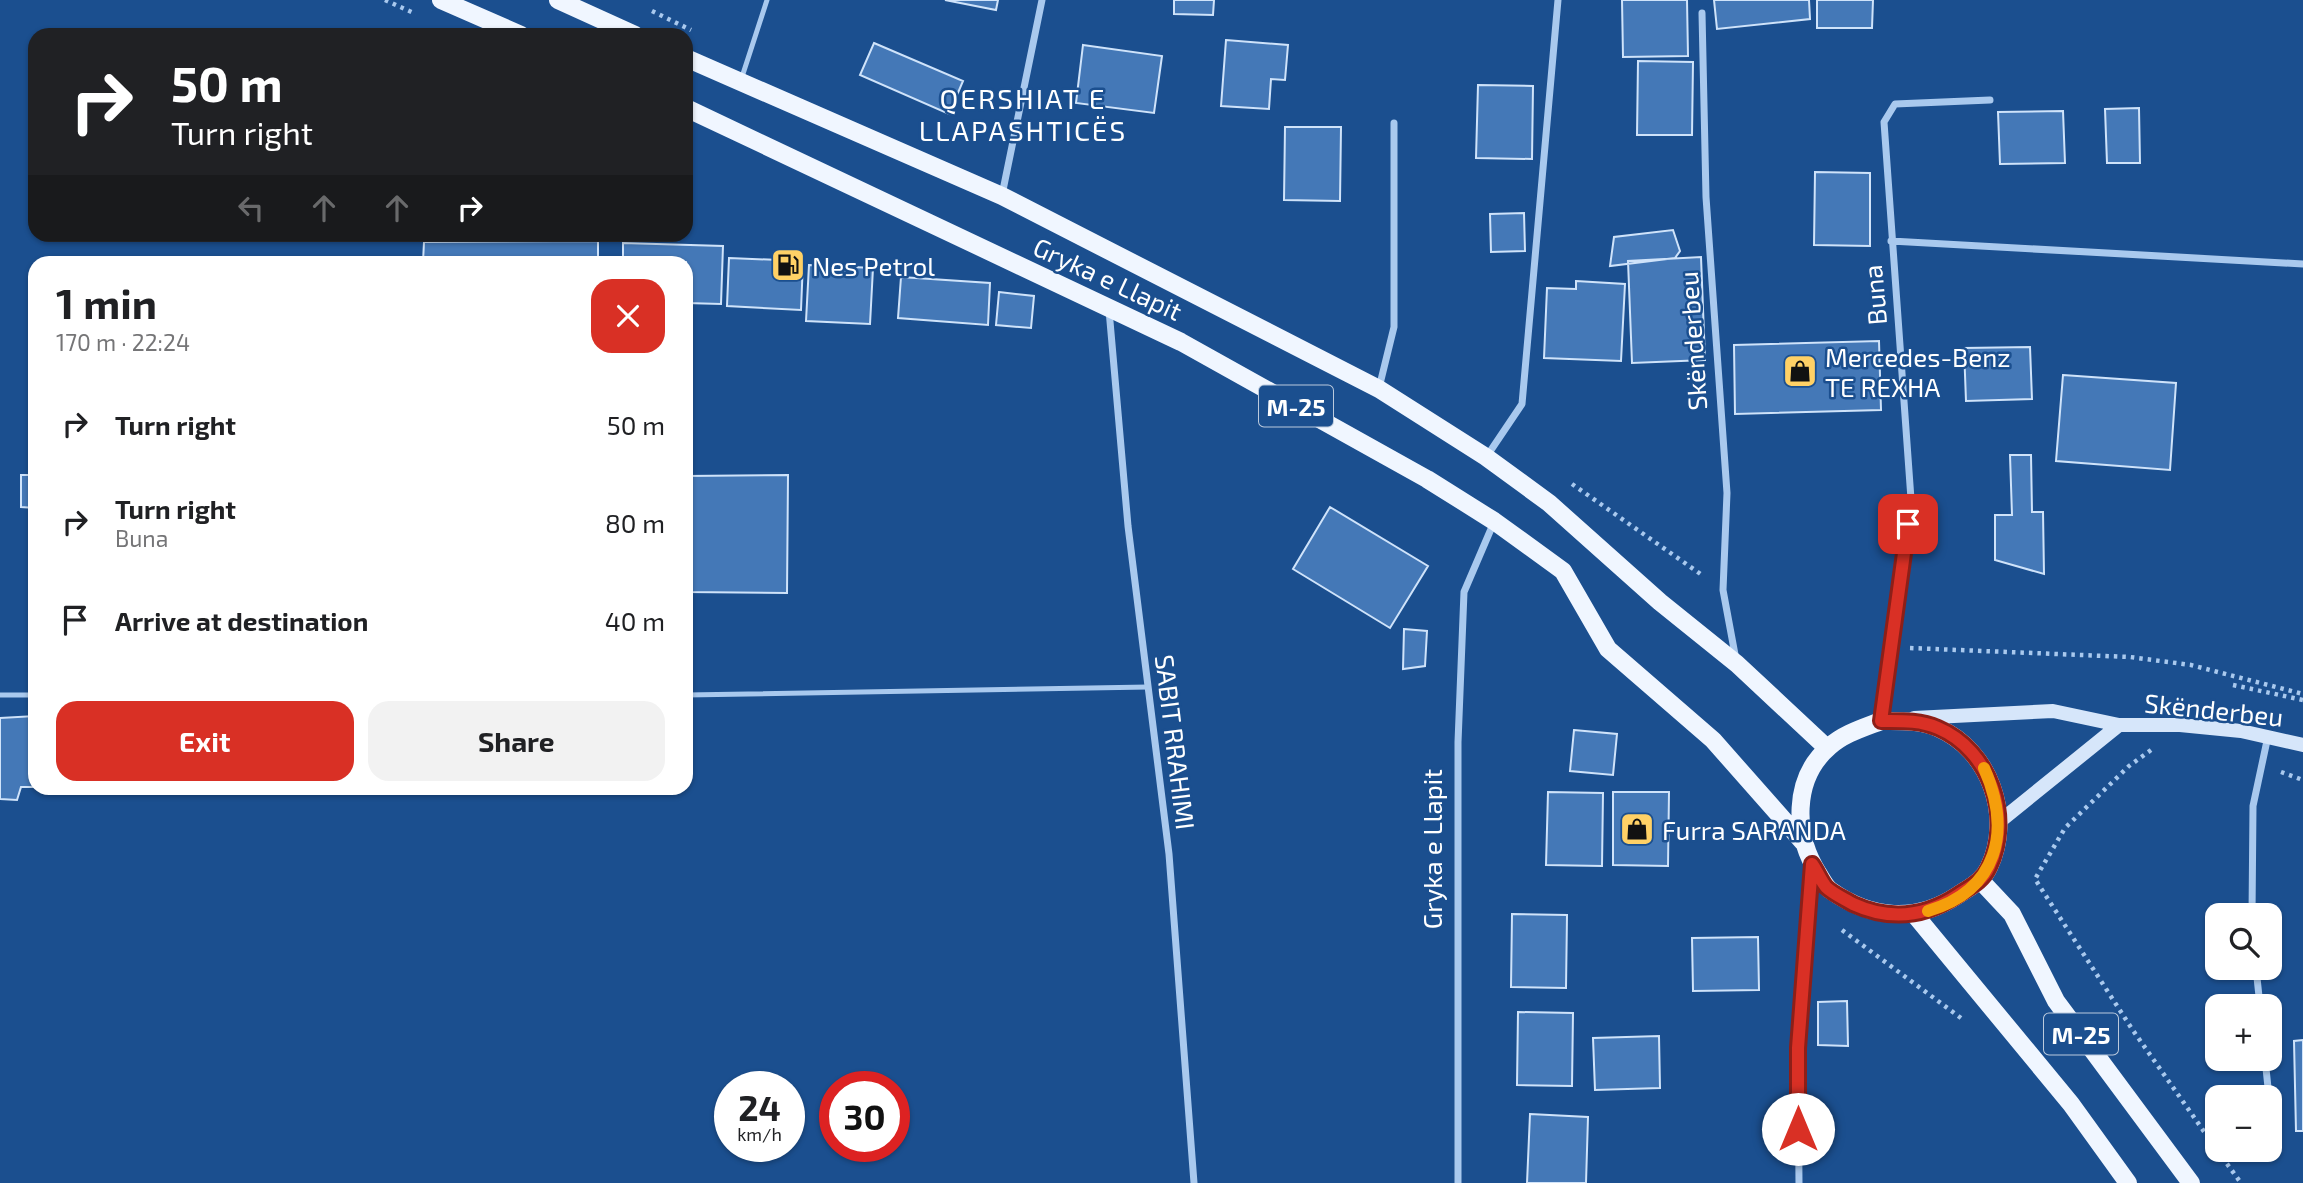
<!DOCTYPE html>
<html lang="en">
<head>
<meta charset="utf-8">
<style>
	body { margin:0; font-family:"Exo 2",sans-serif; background:#f2f2f2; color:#202124; height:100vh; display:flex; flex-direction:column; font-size:26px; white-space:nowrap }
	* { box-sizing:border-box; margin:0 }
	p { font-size:23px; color:#757577 }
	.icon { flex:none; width:38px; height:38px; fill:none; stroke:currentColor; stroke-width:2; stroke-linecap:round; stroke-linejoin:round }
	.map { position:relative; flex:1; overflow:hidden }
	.drawer { position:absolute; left:28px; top:256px; width:665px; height:539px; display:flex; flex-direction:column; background:#fff; border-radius:21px; box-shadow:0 2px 5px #0004 }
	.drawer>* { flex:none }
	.guide { position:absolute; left:28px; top:28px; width:665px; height:214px; border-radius:21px; box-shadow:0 2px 5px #0004; background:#202124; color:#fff; overflow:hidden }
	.fabs { position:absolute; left:2205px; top:903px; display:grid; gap:14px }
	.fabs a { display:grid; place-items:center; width:77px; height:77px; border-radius:14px; background:#fff; box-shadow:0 2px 5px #0004; font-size:35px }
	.speed { position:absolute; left:714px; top:1071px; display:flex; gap:14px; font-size:35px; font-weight:700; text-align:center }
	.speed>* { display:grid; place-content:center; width:91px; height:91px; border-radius:50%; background:#fff; box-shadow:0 2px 5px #0004; line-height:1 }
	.speed small { font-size:18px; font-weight:400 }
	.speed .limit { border:10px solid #d22; background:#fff; color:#111 }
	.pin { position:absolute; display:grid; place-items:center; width:60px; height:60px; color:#fff; margin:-30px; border-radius:14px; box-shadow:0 4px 10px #0006 }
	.me { position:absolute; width:77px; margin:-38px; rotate:0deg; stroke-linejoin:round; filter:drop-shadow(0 0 5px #0008) }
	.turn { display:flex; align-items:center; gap:24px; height:147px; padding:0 28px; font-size:32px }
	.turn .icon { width:91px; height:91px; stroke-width:2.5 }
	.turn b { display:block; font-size:49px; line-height:60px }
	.lanes { display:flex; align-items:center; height:66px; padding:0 28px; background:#0003; justify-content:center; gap:35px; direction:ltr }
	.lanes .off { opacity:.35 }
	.round { display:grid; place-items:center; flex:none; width:74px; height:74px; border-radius:21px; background:#f2f2f2 }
	.overview { display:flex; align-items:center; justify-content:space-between; height:119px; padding:0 28px }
	h1 { font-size:42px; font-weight:700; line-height:52px }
	.cta { display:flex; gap:14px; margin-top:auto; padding:14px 28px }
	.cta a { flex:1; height:80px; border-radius:21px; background:#d93025; color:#fff; font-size:28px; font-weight:700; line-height:80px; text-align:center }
	.cta a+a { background:#f2f2f2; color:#202124 }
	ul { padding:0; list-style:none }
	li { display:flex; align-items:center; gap:21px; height:98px; padding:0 28px }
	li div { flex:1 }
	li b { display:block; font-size:26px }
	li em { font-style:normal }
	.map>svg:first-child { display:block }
</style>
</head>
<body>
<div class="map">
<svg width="2303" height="1183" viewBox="0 0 2303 1183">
	<rect width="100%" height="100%" fill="#1b4f8f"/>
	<path fill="#4478b7" stroke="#cfe3fa" stroke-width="2" d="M945,0H998L996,10Z
		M1174,0H1214L1213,15L1174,14Z
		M1622,0H1687L1688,56L1623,57Z
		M1714,0H1809L1810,19L1717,29Z
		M1817,0H1873L1872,28H1817Z
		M1226,40L1288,45L1285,80L1271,79L1269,109L1221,106Z
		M874,43L963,81L949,114L860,75Z
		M1083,45L1162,56L1154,113L1076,103Z
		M1638,61L1693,62L1692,135H1637Z
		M1478,85L1533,86L1532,159L1476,158Z
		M2139,108L2140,163H2107L2105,109Z
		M2063,111L2065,163L2000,164L1998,112Z
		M1285,127H1341L1340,201L1284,200Z
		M1815,172L1870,173V246L1814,245Z
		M1524,213L1525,251L1491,252L1490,214Z
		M1673,230L1680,251L1675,258L1610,266L1614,237Z
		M598,241V262H423L424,242Z
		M623,243L723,246L721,304L686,303V262H623Z
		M1701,257L1705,360L1632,363L1628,261Z
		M729,258L803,261L801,310L727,306Z
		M809,265L873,268L870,324L806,321Z
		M901,277L990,283L988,325L898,318Z
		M1576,281L1625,284L1621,361L1544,358L1547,288L1576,289Z
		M999,292L1034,296L1031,328L996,325Z
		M1879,341L1881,410L1735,414L1734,345Z
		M2030,347L2032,399L1966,401L1964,348Z
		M2063,375L2176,383L2170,470L2056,461Z
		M2010,455H2031L2032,512H2043L2044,574L1995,560V515H2012Z
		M21,475H35V508L21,507Z
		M788,475L787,593L686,592V476Z
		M1330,507L1428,566L1390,628L1293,569Z
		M1404,629L1427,631L1425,666L1403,669Z
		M35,716V787H21L17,800L0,799V718Z
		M1574,730L1617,734L1613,775L1570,771Z
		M1548,792L1603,793L1602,866L1546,865Z
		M1613,792H1669L1668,866L1613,865Z
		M1512,914L1567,915L1566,988L1511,987Z
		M1758,937L1759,990L1693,991L1692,938Z
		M1847,1001L1848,1046L1818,1045V1002Z
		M1518,1012L1573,1013L1572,1086L1517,1085Z
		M1659,1036L1660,1088L1595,1090L1593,1038Z
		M2303,1040V1131H2296L2294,1041Z
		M1530,1114L1588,1117L1586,1183H1527Z"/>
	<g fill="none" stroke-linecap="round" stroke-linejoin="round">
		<path stroke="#a9c9ee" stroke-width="4.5" stroke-dasharray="3.5 5" stroke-linecap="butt" d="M385,0L416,14
			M652,11L691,30
			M1572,484L1702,575
			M1910,648L2130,657L2191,665L2303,694
			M2233,685L2303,700
			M2151,750L2129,766L2065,828L2035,879L2132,1029L2217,1150
			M2281,772L2303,780
			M1842,930L1965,1021
			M2217,1150L2241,1183"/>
		<path stroke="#a9c9ee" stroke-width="5" d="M741,80L767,0
			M0,695H35
			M686,695L1148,687"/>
		<path stroke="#a9c9ee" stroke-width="7" d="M1702,13L1706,197L1727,493L1723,590L1736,660
			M1002,195L1042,0
			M1891,241L2303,264
			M1109,310L1128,526L1169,854L1194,1183
			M1379,388L1394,327V123
			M1487,456L1522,404L1558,0
			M1881,720L1911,499L1884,122L1895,104L1990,100
			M2252,915L2253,806L2268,736
			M2256,968L2260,1006
			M2265,1059L2269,1097
			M1458,1183V742L1464,592L1494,522
			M1799,1183L1798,1048L1812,869"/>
		<path stroke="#d6e6fa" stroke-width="14" d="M1914,718L2053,711L2119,725H2180L2241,731L2303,745
			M1999,822L2119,725"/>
		<path stroke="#f0f6ff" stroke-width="18" d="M441,0L521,35
			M558,0L635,35
			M686,58L1002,196L1379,389L1486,457L1549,503L1660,602L1737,664L1827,748
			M686,108L1181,342L1427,479L1494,521L1563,571L1608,649L1713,740L1803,842
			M1881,721C1900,721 1920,720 1938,728C1990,750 2013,817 1989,867C1983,881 1970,887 1958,895C1916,923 1871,919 1830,890C1825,886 1822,879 1818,873C1794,835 1792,779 1829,747C1843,734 1863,728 1881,721Z
			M1981,881L2012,914L2056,1001L2191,1183
			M1915,915L2071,1104L2128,1183"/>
	</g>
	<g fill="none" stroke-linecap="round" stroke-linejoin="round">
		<g stroke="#8d1f18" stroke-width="18">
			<path id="route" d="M1798,1129V1048L1812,864C1817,871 1821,881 1826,887C1833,894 1845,899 1853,904C1890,921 1925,917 1958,895C1970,887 1983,881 1989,867C2013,817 1990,750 1938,728C1920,720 1900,721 1881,721L1908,524"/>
		</g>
		<use href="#route" stroke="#d93025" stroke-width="12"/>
		<path stroke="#f59e0b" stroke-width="12" d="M1928,911C1998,890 2012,831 1984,768"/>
	</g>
	<defs>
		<g id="fuel-square" transform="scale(1.75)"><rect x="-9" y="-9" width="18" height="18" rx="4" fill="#ffd166" stroke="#1b4f8f"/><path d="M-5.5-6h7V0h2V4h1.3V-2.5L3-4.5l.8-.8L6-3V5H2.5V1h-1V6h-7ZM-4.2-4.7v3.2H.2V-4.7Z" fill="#111"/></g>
		<g id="shop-square" transform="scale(1.75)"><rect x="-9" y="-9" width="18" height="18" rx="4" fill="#ffd166" stroke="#1b4f8f"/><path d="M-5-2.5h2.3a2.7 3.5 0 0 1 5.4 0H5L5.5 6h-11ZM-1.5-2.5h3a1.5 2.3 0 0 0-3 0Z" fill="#111"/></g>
	</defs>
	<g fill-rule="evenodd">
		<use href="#fuel-square" x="788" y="265"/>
		<use href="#shop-square" x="1800" y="371"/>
		<use href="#shop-square" x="1637" y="829"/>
	</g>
	<g text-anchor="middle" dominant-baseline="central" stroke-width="5" stroke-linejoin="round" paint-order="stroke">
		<g fill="#1b4f8f" stroke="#bbcadd" stroke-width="2">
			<rect x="1259" y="385.5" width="74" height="41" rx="5"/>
			<rect x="2044" y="1013.5" width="74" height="41" rx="5"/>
		</g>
		<g font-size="24" font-weight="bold" fill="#fff">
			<text x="1296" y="406">M-25</text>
			<text x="2081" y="1034">M-25</text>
		</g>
		<g font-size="26" fill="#fff" stroke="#1b4f8f" text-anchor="start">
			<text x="812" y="265">Nes Petrol</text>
			<text x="1825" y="356">Mercedes-Benz<tspan x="1825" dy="30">TE REXHA</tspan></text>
			<text x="1662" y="829">Furra SARANDA</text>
		</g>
		<g font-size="26" fill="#fff" stroke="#1b4f8f">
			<text transform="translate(1108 278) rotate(25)">Gryka e Llapit</text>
			<text transform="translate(1874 295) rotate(-95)">Buna</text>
			<text transform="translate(1692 341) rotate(-94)">Skënderbeu</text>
			<text transform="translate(2214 709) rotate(6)">Skënderbeu</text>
			<text transform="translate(1176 742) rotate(83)">SABIT RRAHIMI</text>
			<text transform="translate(1431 849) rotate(-90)">Gryka e Llapit</text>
		</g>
		<g font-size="28" letter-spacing="2" fill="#fff" stroke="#1b4f8f">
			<text x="1023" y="98">QERSHIAT E<tspan x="1023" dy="32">LLAPASHTICËS</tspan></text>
		</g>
	</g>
</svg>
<div class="fabs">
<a><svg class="icon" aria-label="search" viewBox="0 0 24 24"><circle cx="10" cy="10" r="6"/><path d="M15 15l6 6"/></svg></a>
<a>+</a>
<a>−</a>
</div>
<div class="speed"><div>24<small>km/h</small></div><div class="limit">30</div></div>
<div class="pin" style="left:1908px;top:524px;background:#d93025"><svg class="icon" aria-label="arrive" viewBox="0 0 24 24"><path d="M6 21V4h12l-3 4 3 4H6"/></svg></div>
<svg class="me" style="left:1798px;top:1129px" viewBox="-20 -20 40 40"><circle r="19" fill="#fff"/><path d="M0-13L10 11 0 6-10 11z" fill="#d93025"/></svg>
<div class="guide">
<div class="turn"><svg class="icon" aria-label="right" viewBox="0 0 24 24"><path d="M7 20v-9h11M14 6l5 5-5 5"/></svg><div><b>50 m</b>Turn right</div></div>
<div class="lanes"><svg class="icon off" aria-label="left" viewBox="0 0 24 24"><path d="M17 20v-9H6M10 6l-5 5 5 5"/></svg><svg class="icon off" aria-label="ahead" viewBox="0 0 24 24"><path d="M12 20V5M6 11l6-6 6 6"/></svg><svg class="icon off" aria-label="ahead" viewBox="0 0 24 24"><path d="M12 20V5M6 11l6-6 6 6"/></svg><svg class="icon" aria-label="right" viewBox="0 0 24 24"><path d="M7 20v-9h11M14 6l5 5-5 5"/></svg></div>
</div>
<section class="drawer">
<div class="overview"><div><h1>1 min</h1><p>170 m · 22:24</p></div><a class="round" style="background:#d93025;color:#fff"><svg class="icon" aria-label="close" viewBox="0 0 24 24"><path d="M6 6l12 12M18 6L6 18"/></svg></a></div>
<ul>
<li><svg class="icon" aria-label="right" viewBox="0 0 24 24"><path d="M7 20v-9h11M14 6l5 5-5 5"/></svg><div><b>Turn right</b></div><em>50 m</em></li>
<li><svg class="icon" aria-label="right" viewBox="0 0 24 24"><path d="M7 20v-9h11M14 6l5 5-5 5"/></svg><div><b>Turn right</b><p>Buna</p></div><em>80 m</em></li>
<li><svg class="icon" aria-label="arrive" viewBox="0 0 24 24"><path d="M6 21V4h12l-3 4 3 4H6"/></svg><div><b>Arrive at destination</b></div><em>40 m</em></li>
</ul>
<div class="cta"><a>Exit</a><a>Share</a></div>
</section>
</div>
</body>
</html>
